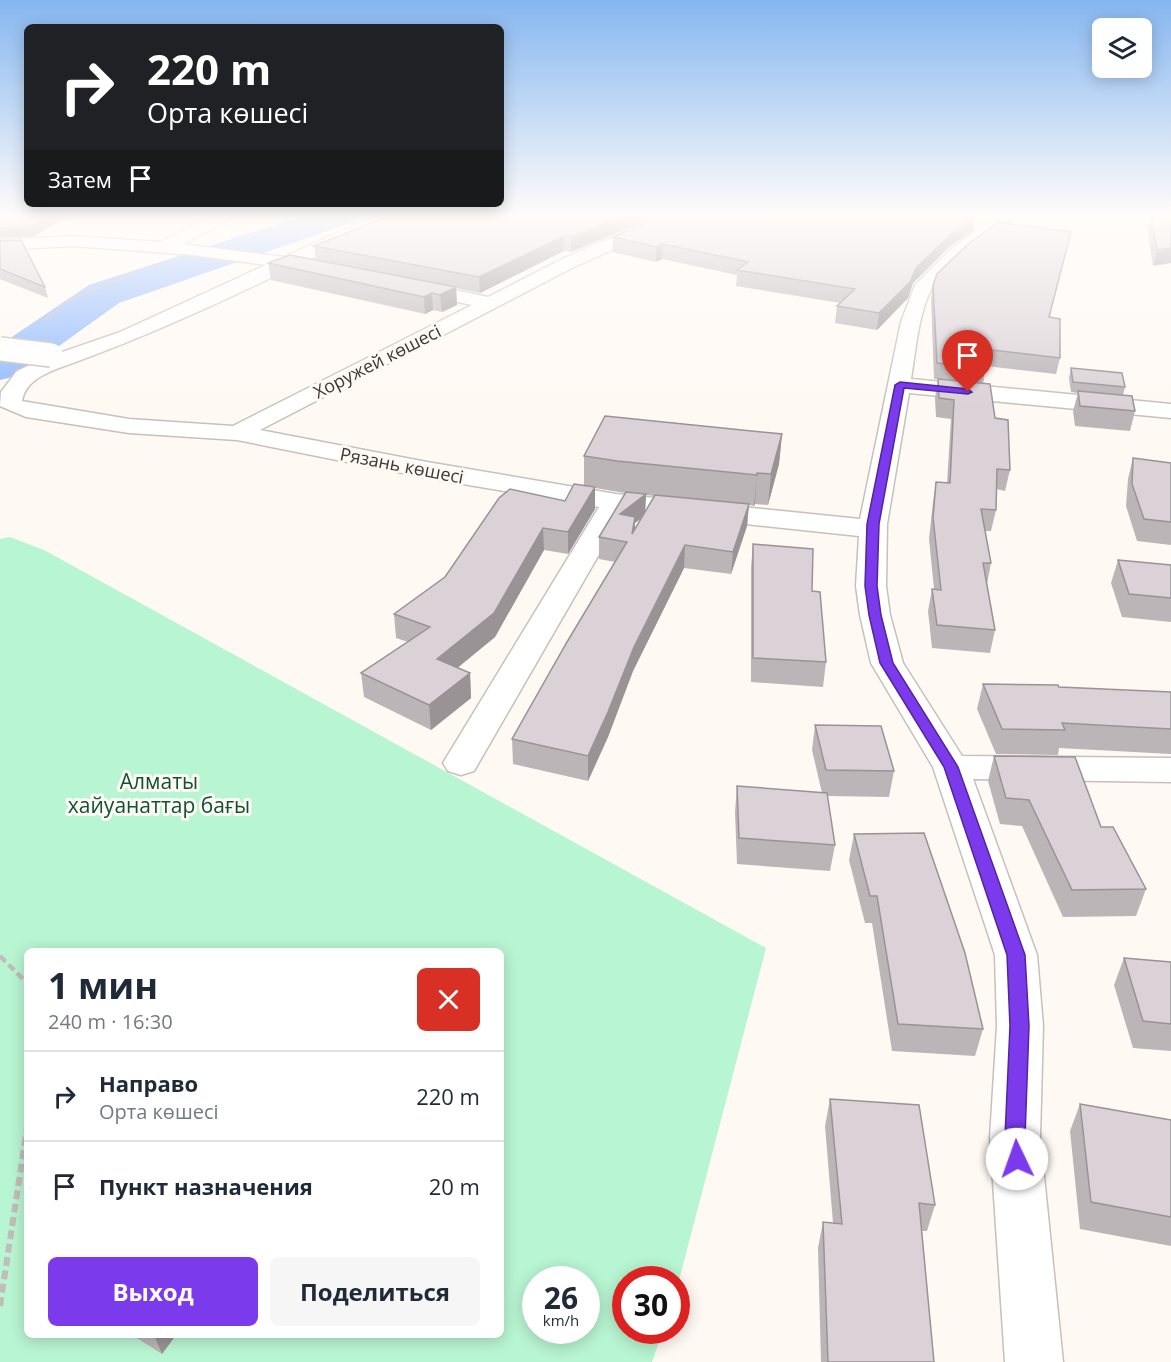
<!DOCTYPE html>
<html lang="ru">
<head>
<meta charset="utf-8">
<style>
	body { margin:0; font-family:"Open Sans",sans-serif; background:#f6f6f7; color:#1f2937; height:100vh; display:flex; flex-direction:column; font-size:22px; white-space:nowrap }
	* { box-sizing:border-box; margin:0 }
	p { font-size:20px; color:#747a83 }
	.icon { flex:none; width:33px; height:33px; fill:none; stroke:currentColor; stroke-width:2; stroke-linecap:round; stroke-linejoin:round }
	.map { position:relative; flex:1; overflow:hidden }
	.details { position:absolute; left:24px; top:948px; width:480px; height:390px; display:flex; flex-direction:column; background:#fff; border-radius:9px; box-shadow:0 3px 15px #0003 }
	.details>* { flex:none }
	.top-card { position:absolute; left:24px; top:24px; width:480px; height:183px; border-radius:9px; box-shadow:0 3px 15px #0003; background:#202124; color:#fff; overflow:hidden }
	.tools { position:absolute; left:1092px; top:18px; display:grid; gap:12px }
	.tools a { display:grid; place-items:center; width:60px; height:60px; border-radius:9px; background:#fff; box-shadow:0 3px 15px #0003; font-size:30px }
	.speed { position:absolute; left:522px; top:1266px; display:flex; gap:12px; font-size:30px; font-weight:700; text-align:center }
	.speed>* { display:grid; place-content:center; width:78px; height:78px; border-radius:50%; background:#fff; box-shadow:0 3px 15px #0003; line-height:1 }
	.speed small { font-size:15px; font-weight:400 }
	.speed .limit { border:9px solid #d22; background:#fff; color:#111 }
	.pin { position:absolute; display:grid; place-items:center; width:51px; height:51px; color:#fff; margin:-62px -26px; border-radius:50% 50% 50% 0; rotate:-45deg; box-shadow:0 0 6px #0007 }
	.pin .icon { rotate:45deg }
	.me { position:absolute; width:66px; margin:-33px; rotate:357deg; stroke-linejoin:round; filter:drop-shadow(0 0 4px #0008) }
	.turn { display:flex; align-items:center; gap:21px; height:126px; padding:0 24px; font-size:27px }
	.turn .icon { width:78px; height:78px; stroke-width:2.5 }
	.turn b { display:block; font-size:42px; line-height:51px }
	.then { display:flex; align-items:center; height:57px; padding:0 24px; background:#0003; gap:12px; font-size:22px }
	.round { display:grid; place-items:center; flex:none; width:63px; height:63px; border-radius:9px; background:#f6f6f7 }
	.summary { display:flex; align-items:center; justify-content:space-between; height:102px; padding:0 24px }
	h1 { font-size:36px; font-weight:700; line-height:45px }
	.cta { display:flex; gap:12px; margin-top:auto; padding:12px 24px }
	.cta a { flex:1; height:69px; border-radius:9px; background:#7c3aed; color:#fff; font-size:24px; font-weight:700; line-height:69px; text-align:center }
	.cta a+a { background:#f6f6f7; color:#1f2937 }
	ul { padding:0; list-style:none }
	li { display:flex; align-items:center; gap:18px; height:90px; padding:0 24px; border-top:2px solid #e0e1e3 }
	li div { flex:1 }
	li b { display:block; font-size:22px }
	li em { font-style:normal }
	.map>svg:first-child { display:block }
</style>
</head>
<body>
<div class="map">
<svg width="1171" height="1362" viewBox="0 0 1171 1362">
	<rect width="100%" height="100%" fill="#fff9f4"/>
	<path fill="#b8f5d2" fill-rule="evenodd" d="M10,537L44,550L766,948L677,1288L676,1280H626V1330L663,1331L652,1362H0V539ZM27,951H501V1335H27ZM536,1280H586V1330H536Z"/>
	<g fill="none" stroke-linecap="round" stroke-linejoin="round">
		<path fill="#91bafd" fill-rule="evenodd" d="M309,214H362L356,221L119,303L17,376L0,380V345L89,285Z"/>
		<g stroke="#c7c0bb" stroke-width="3">
			<path id="minor" d="M217,214H237L235,217L183,244L284,257L379,214H400L398,217C292,267 188,321 78,361C58,369 26,376 22,401L129,419L233,426L472,305L405,291L403,287L405,283L412,281L488,297L562,259L667,214H688L686,217L574,267L260,430L427,462L616,494L860,519L901,322L915,285L951,249L994,219V214H1010L1008,224C988,239 944,268 932,288C918,314 916,350 911,379L1171,404V418L909,393L887,524L886,586L890,615L903,663L962,756L1171,758V782L973,779L1037,955L1043,1026L1040,1137L1063,1362H1005L990,1137L997,1026L995,955L933,767L871,663L860,615L856,586L859,536L624,511L474,771L461,775L448,771L443,763L599,507L427,478L237,440L129,433L26,417L0,406L1,392L17,371L45,358L120,332L266,265L193,255L73,246L0,250V240L73,236L160,242Z"/>
		</g>
		<path stroke="#c2bdb9" stroke-width="2" stroke-dasharray="3 1.5" stroke-linecap="butt" d="M262,231L301,220L307,222
			M45,320L74,297L136,273"/>
		<path stroke="#c2bdb9" stroke-width="4.5" stroke-dasharray="8 4" stroke-linecap="butt" d="M0,956L27,983"/>
		<path stroke="#c2bdb9" stroke-width="6" stroke-dasharray="9 4.5" stroke-linecap="butt" d="M0,1306L27,1128"/>
		<use href="#minor" fill="#fff" fill-rule="evenodd"/>
		<g stroke="#c7c0bb" stroke-width="26" stroke-linecap="butt">
			<path id="minor-bridge" d="M0,349L51,355"/>
		</g>
		<use href="#minor-bridge" stroke="#fff" stroke-width="23"/>
	</g>
	<path fill="#bbb5b8" fill-rule="evenodd" d="M394,214H662L571,252L564,251L480,293L456,288L457,305L442,312L433,310L425,314L271,280L268,263L316,260L314,246Z
		M1151,214L1171,215L1153,266L1147,229Z
		M975,217L973,231L949,247L913,283L908,298L877,330L835,323L837,306L840,303L736,286L737,275L662,259L656,262L612,252L613,237Z
		M0,241L45,287L48,298L0,279Z
		M1068,246L1049,317L1060,358L1056,374L986,366L983,383L995,418L1010,470L1005,491L996,489V510L991,531H985L991,563L987,584L995,630L990,653L932,648L928,611L932,589H934L929,539L933,502L936,482L947,483L951,419L936,417L935,398L938,379H934L931,300L933,285Z
		M1071,368L1125,387L1123,395L1135,411L1130,431L1075,426L1073,411L1078,393L1071,392L1069,378Z
		M782,434L779,464L768,505L755,504L754,506L749,505L747,526L731,574L684,568L633,671L608,737L588,781L513,764L512,739L615,562L599,559V537L625,493L595,488V509L568,554L544,550L495,637L457,668L470,673L471,698L431,730L364,697L361,673L408,642L396,638L394,614L565,501L584,485V456ZM646,495L654,496L645,512ZM641,519L635,529V523Z
		M1133,458L1171,463V545L1137,541L1126,506L1128,479Z
		M753,544L812,591L826,662L823,687L751,682V567Z
		M1118,560L1171,565V622L1122,617L1111,583Z
		M983,684L1171,692V754L1059,748L1058,755L996,754L977,709Z
		M815,725L894,771L889,797L827,796L835,845L830,871L737,864L735,812L737,786L822,793L812,750Z
		M994,756L1101,827L1146,889L1136,916L1063,917L1022,826L1000,824L988,781Z
		M854,834L983,1029L975,1056L892,1051L872,923H865L849,860Z
		M1124,958L1171,962V1051L1133,1048L1114,985Z
		M830,1099L935,1205L927,1231H922L934,1362H821L818,1248L823,1222L833,1223L825,1126Z
		M1080,1104L1171,1120V1246L1080,1229L1070,1131Z
		M132,1335H176L162,1354Z"/>
	<path fill="#999396" d="M52,214H72L35,236L0,238V228Z
		M628,214H662L571,252V237Z
		M975,217L973,231L949,247L913,283L908,298L877,330L879,313L916,268L952,233Z
		M564,236V251L480,293L479,277Z
		M663,244L662,259L656,262V247Z
		M1171,248V263L1153,266L1157,250Z
		M456,287L457,305L442,312L440,295Z
		M432,293L433,310L425,314L424,297Z
		M782,434L779,464L768,505L771,474Z
		M757,473L755,504L754,506L757,475Z
		M595,487V509L568,554V532Z
		M646,494L645,515L635,523V539L620,514Z
		M749,504L747,526L731,574L733,552Z
		M543,528L544,550L495,637L439,683L437,659Z
		M685,545L684,568L633,671L608,737L588,781V756L634,647Z
		M470,673L471,698L431,730L429,705Z
		M154,1335H176L162,1354Z"/>
	<path fill="#dad2d6" stroke="#999396" stroke-width="1.5" d="M9,214H52L33,225L0,228V218Z
		M394,214H628L571,237L564,236L479,277L314,246Z
		M667,214H956L975,217L952,233L916,268L910,282L879,313L837,306L855,289L737,270L748,262L663,244L656,247L613,237Z
		M1151,214L1171,215V248L1157,250Z
		M998,222L1071,232L1049,317L1060,319V358L984,349L986,368L937,363L933,285L937,274L967,245Z
		M21,240L45,287L0,269V241Z
		M290,255L456,287L440,295L432,293L424,297L268,263Z
		M1071,368L1122,373L1125,387L1073,382Z
		M938,379L990,384L995,418L1008,420L1010,470L997,469L996,510L981,509L991,563H983L995,630L937,625L932,589L941,590L933,518L936,482L950,483L954,400L939,398Z
		M1078,391L1132,396L1135,411L1080,406Z
		M605,416L782,434L771,474L757,473V475L617,461L584,456Z
		M1133,458L1171,463V522L1144,519L1132,484Z
		M574,484L595,487L568,532L543,528L494,613L437,659L470,673L429,705L361,673L430,627L394,614L445,577L499,498L510,489L565,501Z
		M626,492L646,494L620,514L635,517L632,534L655,495L749,504L733,552L685,545L634,647L608,712L588,756L512,739L567,642L627,542L599,537Z
		M753,544L813,549L812,591L820,592L826,662L753,658Z
		M1118,560L1171,565V598L1129,594Z
		M983,684L1058,685L1059,687L1171,692V729L1062,723L1065,730L1002,729Z
		M815,725L881,726L894,771L826,770Z
		M994,756L1075,757L1101,827H1113L1146,889L1072,890L1029,800L1006,798Z
		M737,786L827,793L835,845L739,838Z
		M924,833L965,953L983,1029L898,1024L877,896H870L854,834Z
		M1124,958L1171,962V1024L1143,1021Z
		M830,1099L919,1105L935,1205L919,1203L934,1362H828L823,1222L842,1224Z
		M1080,1104L1171,1120V1217L1091,1202Z"/>
	<linearGradient id="sky" x2="0" y2="1"><stop stop-color="#85b6f0"/><stop offset="0.53" stop-color="#fffcfa"/><stop offset="1" stop-color="#fffcfa" stop-opacity="0"/></linearGradient>
	<rect width="1171" height="405" fill="url(#sky)"/>
	<path fill="#7c3aed" stroke="#51269a" stroke-width="1.5" d="M900,382L968,389L972,392L968,394L904,388L879,524L877,586L881,615L893,663L958,767L1025,955L1029,1026L1025,1137L1028,1159L1025,1166L1017,1169L1010,1166L1007,1159L1005,1137L1010,1026L1007,955L944,767L880,663L869,615L865,586L867,524L895,385Z"/>
	<g text-anchor="middle" dominant-baseline="central" stroke-width="6" stroke-linejoin="round" paint-order="stroke">
		<g font-size="18" fill="#3b3836" stroke="#fff9f4">
			<text transform="translate(377 361) rotate(-27)">Хоружей көшесі</text>
			<text transform="translate(402 465) rotate(11)">Рязань көшесі</text>
		</g>
		<g font-size="21" fill="#0f5134" stroke="#fff9f4">
			<text x="159" y="781">Алматы<tspan x="159" dy="24">хайуанаттар бағы</tspan></text>
		</g>
	</g>
</svg>
<div class="tools">
<a><svg class="icon" aria-label="layers" viewBox="0 0 24 24"><path d="M12 4l9 5-9 5-9-5zM3 14l9 5 9-5"/></svg></a>
</div>
<div class="speed"><div>26<small>km/h</small></div><div class="limit">30</div></div>
<div class="pin" style="left:968px;top:392px;background:#d93025"><svg class="icon" aria-label="arrive" viewBox="0 0 24 24"><path d="M6 21V4h12l-3 4 3 4H6"/></svg></div>
<svg class="me" style="left:1017px;top:1159px" viewBox="-20 -20 40 40"><circle r="19" fill="#fff"/><path d="M0-13L10 11 0 6-10 11z" fill="#7c3aed"/></svg>
<div class="top-card">
<div class="turn"><svg class="icon" aria-label="right" viewBox="0 0 24 24"><path d="M7 20v-9h11M14 6l5 5-5 5"/></svg><div><b>220 m</b>Орта көшесі</div></div>
<div class="then">Затем<svg class="icon" aria-label="arrive" viewBox="0 0 24 24"><path d="M6 21V4h12l-3 4 3 4H6"/></svg></div>
</div>
<section class="details">
<div class="summary"><div><h1>1 мин</h1><p>240 m · 16:30</p></div><a class="round" style="background:#d93025;color:#fff"><svg class="icon" aria-label="close" viewBox="0 0 24 24"><path d="M6 6l12 12M18 6L6 18"/></svg></a></div>
<ul>
<li><svg class="icon" aria-label="right" viewBox="0 0 24 24"><path d="M7 20v-9h11M14 6l5 5-5 5"/></svg><div><b>Направо</b><p>Орта көшесі</p></div><em>220 m</em></li>
<li><svg class="icon" aria-label="arrive" viewBox="0 0 24 24"><path d="M6 21V4h12l-3 4 3 4H6"/></svg><div><b>Пункт назначения</b></div><em>20 m</em></li>
</ul>
<div class="cta"><a>Выход</a><a>Поделиться</a></div>
</section>
</div>
</body>
</html>
